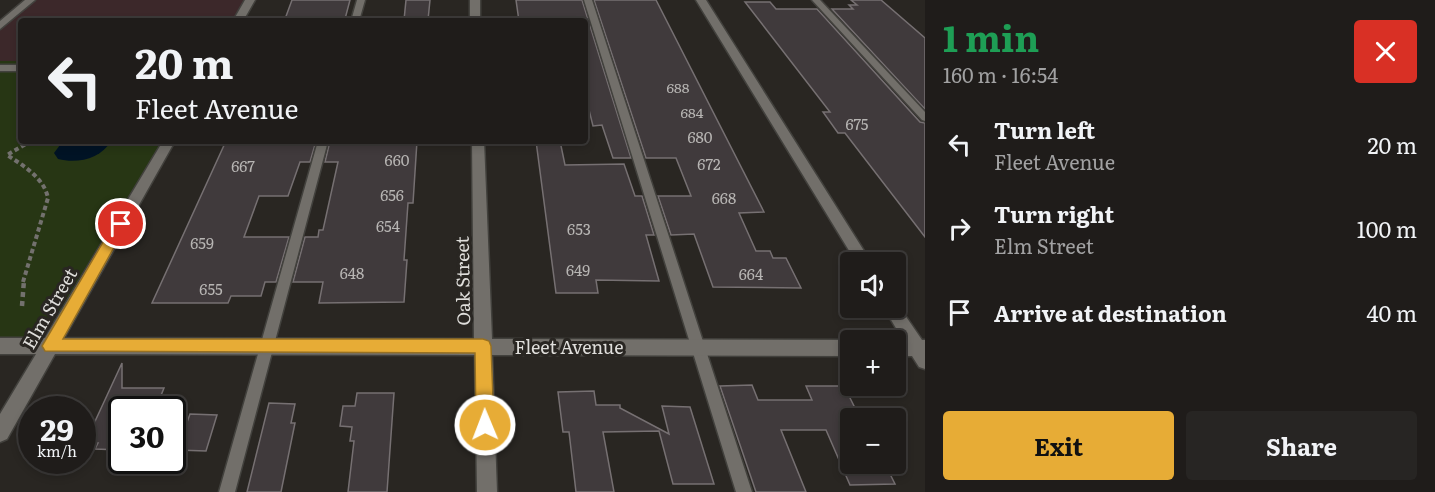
<!DOCTYPE html>
<html lang="en">
<head>
<meta charset="utf-8">
<style>
	body { margin:0; font-family:Literata,serif; background:#272523; color:#f1f3f6; height:100vh; display:flex; flex-direction:column; font-size:22px; white-space:nowrap }
	* { box-sizing:border-box; margin:0 }
	p { font-size:20px; color:#a1a1a2 }
	.icon { flex:none; width:33px; height:33px; fill:none; stroke:currentColor; stroke-width:2; stroke-linecap:round; stroke-linejoin:round }
	.map { position:relative; flex:1; overflow:hidden }
	.drawer { display:flex; flex-direction:column; background:#1f1c1a; width:510px }
	.drawer>* { flex:none }
	.banner { position:absolute; left:18px; top:18px; width:570px; height:126px; border-radius:6px; box-shadow:0 3px 9px #0003,0 0 0 2px #3c3a39; background:#1f1c1a; color:#f1f3f6; overflow:hidden }
	.buttons { position:absolute; left:840px; top:252px; display:grid; gap:12px }
	.buttons a { display:grid; place-items:center; width:66px; height:66px; border-radius:6px; background:#1f1c1a; box-shadow:0 3px 9px #0003,0 0 0 2px #3c3a39; font-size:30px }
	.speed { position:absolute; left:18px; top:396px; display:flex; gap:12px; font-size:30px; font-weight:700; text-align:center }
	.speed>* { display:grid; place-content:center; width:78px; height:78px; border-radius:50%; background:#1f1c1a; box-shadow:0 3px 9px #0003,0 0 0 2px #3c3a39; line-height:1 }
	.speed small { font-size:15px; font-weight:400 }
	.speed .limit { border:3px solid #111; border-radius:9px; background:#fff; color:#111 }
	.pin { position:absolute; display:grid; place-items:center; width:51px; height:51px; color:#fff; margin:-26px; border:3px solid #fff; border-radius:50%; box-shadow:0 2px 6px #0007 }
	.me { position:absolute; width:66px; margin:-33px; rotate:359deg; stroke-linejoin:round; filter:drop-shadow(0 0 4px #0008) }
	.turn { display:flex; align-items:center; gap:21px; height:126px; padding:0 18px; font-size:27px }
	.turn .icon { width:78px; height:78px; stroke-width:2.5 }
	.turn b { display:block; font-size:42px; line-height:51px }
	.round { display:grid; place-items:center; flex:none; width:63px; height:63px; border-radius:6px; background:#272523 }
	.overview { display:flex; align-items:center; justify-content:space-between; height:102px; padding:0 18px }
	h1 { font-size:36px; font-weight:700; line-height:45px; color:#1e9e55 }
	.button { display:flex; gap:12px; margin-top:auto; padding:12px 18px }
	.button a { flex:1; height:69px; border-radius:6px; background:#e7ac36; color:#111; font-size:24px; font-weight:700; line-height:69px; text-align:center }
	.button a+a { background:#272523; color:#f1f3f6 }
	ul { padding:0; list-style:none }
	li { display:flex; align-items:center; gap:18px; height:84px; padding:0 18px }
	li div { flex:1 }
	li b { display:block; font-size:22px }
	li em { font-style:normal }
	main { display:flex; flex:1; min-height:0 }
	.map>svg:first-child { display:block }
</style>
</head>
<body>
<main>
<div class="map">
<svg width="925" height="492" viewBox="0 0 925 492">
	<rect width="100%" height="100%" fill="#292622"/>
	<path fill="#3c282a" d="M30,0H250L238,21H21V61H0V26Z"/>
	<path fill="#273614" d="M0,61H21V141H169L50,346H0Z"/>
	<path fill="#001325" d="M63,141H111C101,159 77,164 58,159L54,153Z"/>
	<path fill="#403a3c" stroke="#767072" stroke-width="1.5" d="M292,0H350L345,19H285Z
		M406,0H430L428,20H404Z
		M516,0H582L631,158H613L602,125L593,126L585,94V21H519Z
		M594,0H656L764,212L739,213L756,251H770L773,258H786L801,288L713,287L694,234L671,235L658,196H691L676,158H646Z
		M851,0H881L925,38V109L832,9H853L849,5H857Z
		M745,2H770L776,9H817L920,122L925,123V237L845,133H838L823,112H830Z
		M226,141H316L310,162H300L288,196H259L244,237H289L276,282H265L261,296H231L228,303H152Z
		M330,141H417L413,203H408L404,260H407L404,302L319,303L323,282H293L305,237H318L319,230H323L338,162H325Z
		M536,141H560L565,165L624,164L635,196H642L654,235H646L659,281L596,280L598,293H556Z
		M122,363V388H164L155,410H122V450L95,449L98,443H85Z
		M752,385L758,400H812L806,386H844L860,418H850V464H885L895,484L850,485L826,430H781L806,492H756L720,386Z
		M594,391L596,405H620V408L669,434L662,406L690,407L714,484H673L659,431L603,432L614,492H576L569,432H563L558,392Z
		M357,393H394L387,492H348L354,441H350L352,427L340,426L343,406H355Z
		M269,403L295,404L291,423H295L281,492H247Z
		M190,414L217,415L206,451L177,450Z"/>
	<g fill="none" stroke-linecap="round" stroke-linejoin="round">
		<g stroke="#42413d" stroke-width="3">
			<path id="service" d="M357,0H365L359,21H351Z
				M584,0H592L752,492H736Z
				M812,0H820L925,112V121L922,120Z
				M0,65H21V71H0Z
				M318,141H328L235,492H219Z"/>
		</g>
		<g stroke="#42413d" stroke-width="3">
			<path id="minor" d="M25,0H35L0,29V21Z
				M245,0H255L243,21H233Z
				M470,0H480V21H470Z
				M696,0H706L871,262H856Z
				M163,141H175L64,338L474,339L472,141H484L492,339L850,340V356L492,355L497,492H477L475,355L55,354L7,439L0,442V414L36,354H0V338H45Z
				M896,302L922,340H925V369L919,367L912,356H896L895,340H903L884,308H896Z"/>
		</g>
		<path stroke="#73716e" stroke-width="4" stroke-dasharray="4.5 3" stroke-linecap="butt" d="M23,282L48,198C44,178 24,166 7,155L31,141"/>
		<path stroke="#73716e" stroke-width="4.5" stroke-dasharray="5 4" stroke-linecap="butt" d="M22,306L24,280"/>
		<use href="#service" fill="#726f6a" fill-rule="evenodd"/>
		<use href="#minor" fill="#726f6a" fill-rule="evenodd"/>
	</g>
	<path fill="#e7ac36" stroke="#967023" stroke-width="1.5" d="M121,219L127,224L63,339H483L489,341L491,346L494,425L491,431L485,434L479,431L476,425L475,353L45,351L42,346L45,341L116,220Z"/>
	<g text-anchor="middle" dominant-baseline="central" stroke-width="6" stroke-linejoin="round" paint-order="stroke">
		<g font-size="14" fill="#b7b5b3">
			<text x="678" y="87">688</text>
			<text x="692" y="112">684</text>
		</g>
		<g font-size="15" fill="#b7b5b3">
			<text x="857" y="123">675</text>
			<text x="700" y="136">680</text>
			<text x="397" y="159">660</text>
			<text x="709" y="163">672</text>
			<text x="243" y="165">667</text>
			<text x="392" y="194">656</text>
			<text x="724" y="197">668</text>
			<text x="388" y="225">654</text>
			<text x="579" y="228">653</text>
			<text x="202" y="242">659</text>
			<text x="578" y="269">649</text>
			<text x="352" y="272">648</text>
			<text x="751" y="273">664</text>
			<text x="211" y="288">655</text>
		</g>
		<g font-size="18" fill="#dfdedb" stroke="#292622">
			<text transform="translate(462 281) rotate(-91)">Oak Street</text>
			<text transform="translate(49 308) rotate(-60)">Elm Street</text>
			<text x="569" y="346">Fleet Avenue</text>
		</g>
	</g>
</svg>
<div class="buttons">
<a><svg class="icon" aria-label="sound" viewBox="0 0 24 24"><path d="M4 9h4l5-4v14l-5-4H4zM17 9q2 3 0 6"/></svg></a>
<a>+</a>
<a>−</a>
</div>
<div class="speed"><div>29<small>km/h</small></div><div class="limit">30</div></div>
<div class="pin" style="left:121px;top:224px;background:#d93025"><svg class="icon" aria-label="arrive" viewBox="0 0 24 24"><path d="M6 21V4h12l-3 4 3 4H6"/></svg></div>
<svg class="me" style="left:485px;top:425px" viewBox="-20 -20 40 40"><circle r="17" fill="#e7ac36" stroke="#fff" stroke-width="3"/><path d="M0-11L8 9 0 5-8 9z" fill="#fff"/></svg>
<div class="banner">
<div class="turn"><svg class="icon" aria-label="left" viewBox="0 0 24 24"><path d="M17 20v-9H6M10 6l-5 5 5 5"/></svg><div><b>20 m</b>Fleet Avenue</div></div>
</div>
</div>
<section class="drawer">
<div class="overview"><div><h1>1 min</h1><p>160 m · 16:54</p></div><a class="round" style="background:#d93025;color:#fff"><svg class="icon" aria-label="close" viewBox="0 0 24 24"><path d="M6 6l12 12M18 6L6 18"/></svg></a></div>
<ul>
<li><svg class="icon" aria-label="left" viewBox="0 0 24 24"><path d="M17 20v-9H6M10 6l-5 5 5 5"/></svg><div><b>Turn left</b><p>Fleet Avenue</p></div><em>20 m</em></li>
<li><svg class="icon" aria-label="right" viewBox="0 0 24 24"><path d="M7 20v-9h11M14 6l5 5-5 5"/></svg><div><b>Turn right</b><p>Elm Street</p></div><em>100 m</em></li>
<li><svg class="icon" aria-label="arrive" viewBox="0 0 24 24"><path d="M6 21V4h12l-3 4 3 4H6"/></svg><div><b>Arrive at destination</b></div><em>40 m</em></li>
</ul>
<div class="button"><a>Exit</a><a>Share</a></div>
</section>
</main>
</body>
</html>
